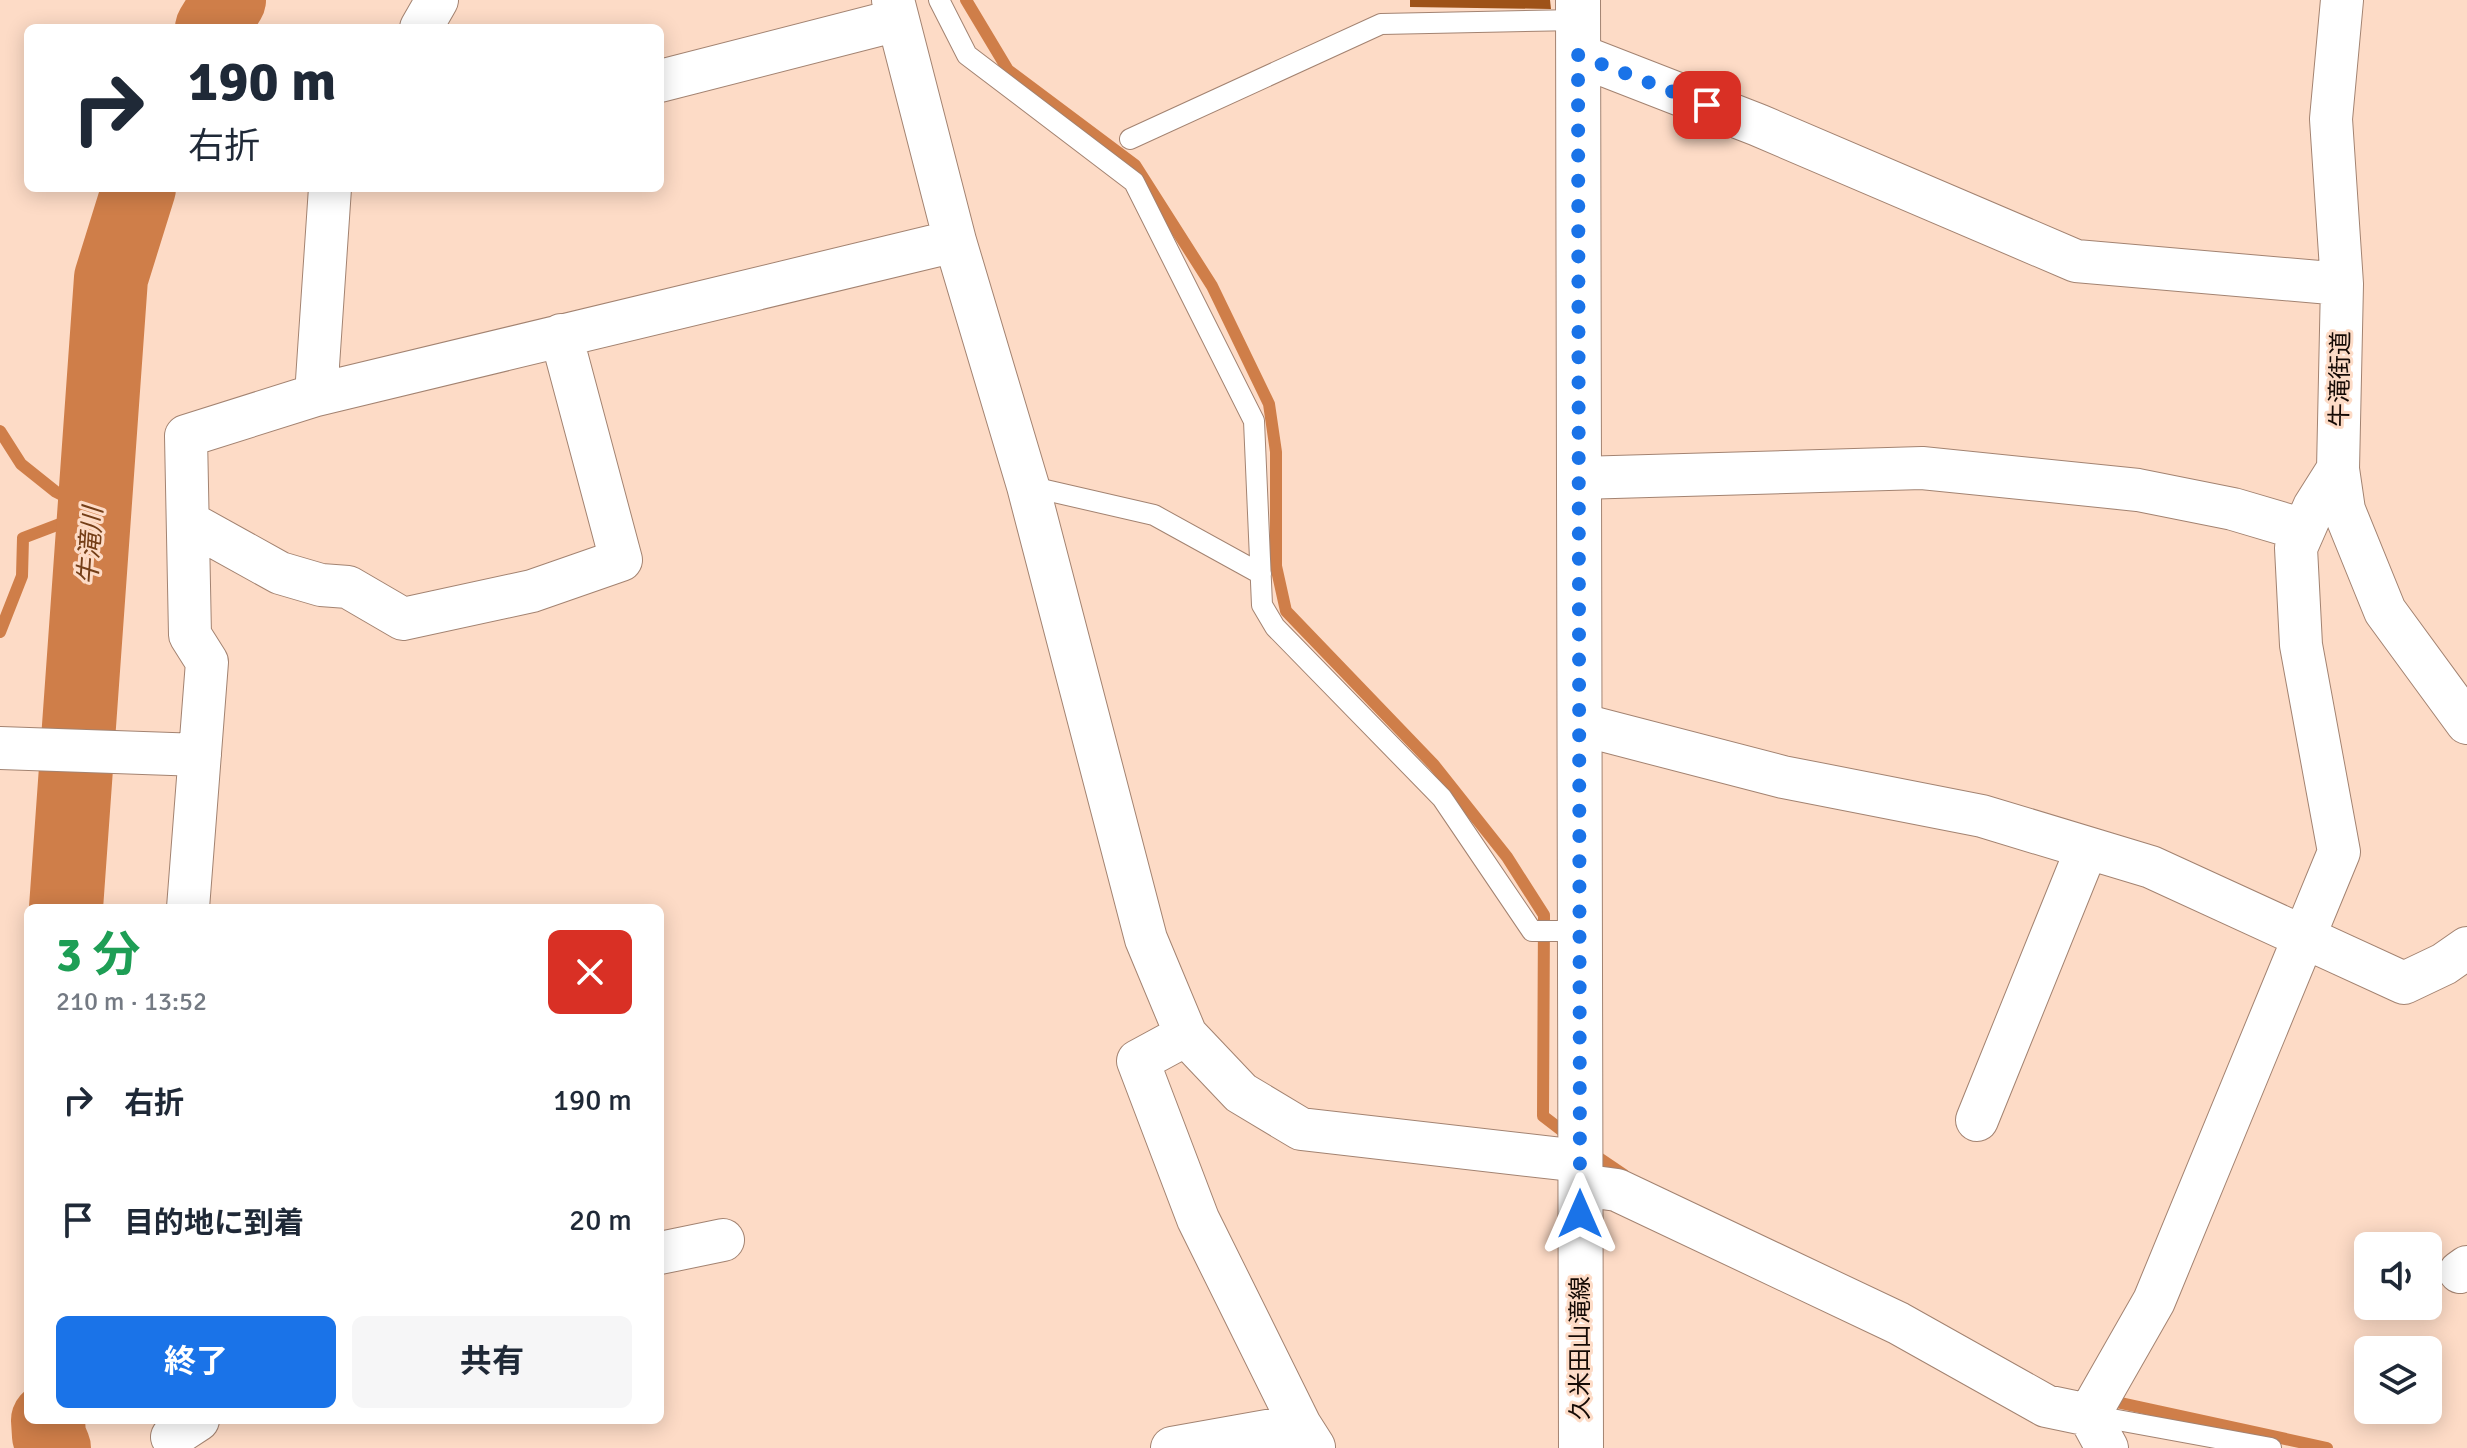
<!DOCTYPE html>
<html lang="ja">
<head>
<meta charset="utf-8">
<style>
	body { margin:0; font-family:Signika,"Noto Sans JP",sans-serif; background:#f6f6f7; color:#1f2937; height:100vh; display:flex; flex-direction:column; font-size:30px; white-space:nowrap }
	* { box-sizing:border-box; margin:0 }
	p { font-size:26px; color:#747a83 }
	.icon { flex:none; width:44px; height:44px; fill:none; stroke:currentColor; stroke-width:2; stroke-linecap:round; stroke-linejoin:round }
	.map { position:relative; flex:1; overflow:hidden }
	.details { position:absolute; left:24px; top:904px; width:640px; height:520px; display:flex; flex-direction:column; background:#fff; border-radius:12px; box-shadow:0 4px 20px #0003 }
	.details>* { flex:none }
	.top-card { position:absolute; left:24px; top:24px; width:640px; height:168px; border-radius:12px; box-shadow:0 4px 20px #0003; background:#fff; color:#1f2937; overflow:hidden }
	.buttons { position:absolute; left:2354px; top:1232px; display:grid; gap:16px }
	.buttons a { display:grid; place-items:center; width:88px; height:88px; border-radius:12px; background:#fff; box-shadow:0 4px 20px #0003; font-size:40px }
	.pin { position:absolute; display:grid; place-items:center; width:68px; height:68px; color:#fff; margin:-34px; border-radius:16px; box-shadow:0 4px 12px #0006 }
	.me { position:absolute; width:88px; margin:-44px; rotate:0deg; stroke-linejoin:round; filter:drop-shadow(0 0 6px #0008) }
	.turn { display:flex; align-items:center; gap:28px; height:168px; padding:0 32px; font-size:36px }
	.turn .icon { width:104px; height:104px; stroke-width:2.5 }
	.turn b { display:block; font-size:56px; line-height:68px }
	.round { display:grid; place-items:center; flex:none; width:84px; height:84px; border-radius:12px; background:#f6f6f7 }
	.head { display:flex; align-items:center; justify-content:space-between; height:136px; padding:0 32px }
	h1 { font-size:48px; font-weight:700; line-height:60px; color:#1e9e55 }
	.button { display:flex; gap:16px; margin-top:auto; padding:16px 32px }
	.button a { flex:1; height:92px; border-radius:12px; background:#1a73e8; color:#fff; font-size:32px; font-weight:700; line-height:92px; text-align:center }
	.button a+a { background:#f6f6f7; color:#1f2937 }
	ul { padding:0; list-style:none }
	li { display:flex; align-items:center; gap:24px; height:120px; padding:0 32px }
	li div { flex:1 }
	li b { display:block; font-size:30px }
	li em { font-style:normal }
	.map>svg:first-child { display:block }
</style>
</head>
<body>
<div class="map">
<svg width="2467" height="1448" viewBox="0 0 2467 1448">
	<rect width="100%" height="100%" fill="#fddbc6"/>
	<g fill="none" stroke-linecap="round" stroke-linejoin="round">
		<path stroke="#cf7e49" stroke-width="12" d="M966,0L1008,70L1135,165L1212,286L1269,404L1276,452V566L1286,611L1434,765L1507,857L1544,915L1543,1116L1569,1136
			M0,431L21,464L56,492L94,511
			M0,632L22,576L23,538L94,511
			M1590,1152L1624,1175
			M2107,1400L2327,1448"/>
		<path stroke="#cf7e49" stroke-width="74" d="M212,28L229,0
			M66,908L111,278L139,188
			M48,1420L49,1436L54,1448"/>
	</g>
	<path fill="#9e5218" d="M1410,0H1550L1551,9L1410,7Z"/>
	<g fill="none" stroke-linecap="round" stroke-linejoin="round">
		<g stroke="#a38371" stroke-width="22">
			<path id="service" d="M939,0L967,55L1134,182L1254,421L1262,605L1275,627L1442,798L1532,931H1578
				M1130,139L1381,24L1578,20
				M1028,486L1154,515L1261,574
				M2090,1415L2271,1448"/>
		</g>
		<g stroke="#a38371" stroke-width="44">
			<path id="minor" d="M893,0L955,241L1028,486L1146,939L1186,1035L1241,1093L1301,1129L1580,1161
				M2342,0L2331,119L2342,284L2338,469L2344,510L2385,611L2467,723
				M421,28L437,0
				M1578,55L1758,125L2076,261L2342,284
				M660,81L898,20
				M316,395L330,188
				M1579,478L1922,468L2138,490L2233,509L2304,530
				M188,522L280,573L321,585L348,587L403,619L532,591L621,560L561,335
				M1579,724L1783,777L1982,816L2151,867L2404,983L2444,964L2467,948
				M0,748L200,755
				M188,908L207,662L190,635L186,436L316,395L955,241
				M1186,1035L1138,1061L1198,1219L1300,1425
				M1977,1120L2087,848
				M1580,1185L1617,1190L1898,1323L2046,1406L2089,1415L2107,1448
				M660,1253L723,1240
				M2460,1272L2467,1267
				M2089,1415L2154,1301L2339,852L2301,645L2296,548L2314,507L2338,469
				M172,1437L198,1420
				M1172,1448L1300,1425L1314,1447"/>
		</g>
		<g stroke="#a38371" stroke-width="46">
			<path id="tertiary" d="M1578,0L1581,1448"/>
		</g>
		<use href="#service" stroke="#fff" stroke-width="20"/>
		<use href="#minor" stroke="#fff" stroke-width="42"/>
		<use href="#tertiary" stroke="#fff" stroke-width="44"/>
	</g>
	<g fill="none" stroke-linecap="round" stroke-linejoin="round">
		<path stroke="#1a73e8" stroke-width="14" stroke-dasharray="0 25.2" d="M1580,1214L1578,55L1707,105"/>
	</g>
	<g text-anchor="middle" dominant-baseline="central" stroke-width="6" stroke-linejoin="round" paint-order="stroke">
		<g font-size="24" fill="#150a05" stroke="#fddbc6">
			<text transform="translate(2340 379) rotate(-89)">牛滝街道</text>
			<text transform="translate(1580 1348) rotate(-90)">久米田山滝線</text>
		</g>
		<g font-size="26" font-style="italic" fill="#743e17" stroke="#fddbc6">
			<text transform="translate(91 546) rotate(-86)">牛滝川</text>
		</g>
	</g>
</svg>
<div class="buttons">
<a><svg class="icon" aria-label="sound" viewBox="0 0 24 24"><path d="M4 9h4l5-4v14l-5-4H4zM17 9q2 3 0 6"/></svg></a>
<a><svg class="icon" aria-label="layers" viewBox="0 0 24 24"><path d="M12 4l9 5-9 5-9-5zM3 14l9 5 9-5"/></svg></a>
</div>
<div class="pin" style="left:1707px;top:105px;background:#d93025"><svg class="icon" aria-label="arrive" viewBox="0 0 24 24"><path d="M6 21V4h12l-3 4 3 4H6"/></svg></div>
<svg class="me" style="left:1580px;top:1214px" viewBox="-20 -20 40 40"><path d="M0-17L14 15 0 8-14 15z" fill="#1a73e8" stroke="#fff" stroke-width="4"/></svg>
<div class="top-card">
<div class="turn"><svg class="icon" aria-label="right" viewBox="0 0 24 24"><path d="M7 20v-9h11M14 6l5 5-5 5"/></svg><div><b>190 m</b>右折</div></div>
</div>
<section class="details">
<div class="head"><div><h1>3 分</h1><p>210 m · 13:52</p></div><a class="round" style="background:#d93025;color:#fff"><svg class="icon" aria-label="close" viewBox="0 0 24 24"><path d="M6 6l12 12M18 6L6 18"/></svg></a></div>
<ul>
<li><svg class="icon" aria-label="right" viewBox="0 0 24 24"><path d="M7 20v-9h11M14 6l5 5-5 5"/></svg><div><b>右折</b></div><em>190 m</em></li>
<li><svg class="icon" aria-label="arrive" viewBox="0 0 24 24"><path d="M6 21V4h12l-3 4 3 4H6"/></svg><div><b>目的地に到着</b></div><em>20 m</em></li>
</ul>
<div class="button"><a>終了</a><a>共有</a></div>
</section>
</div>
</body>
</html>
